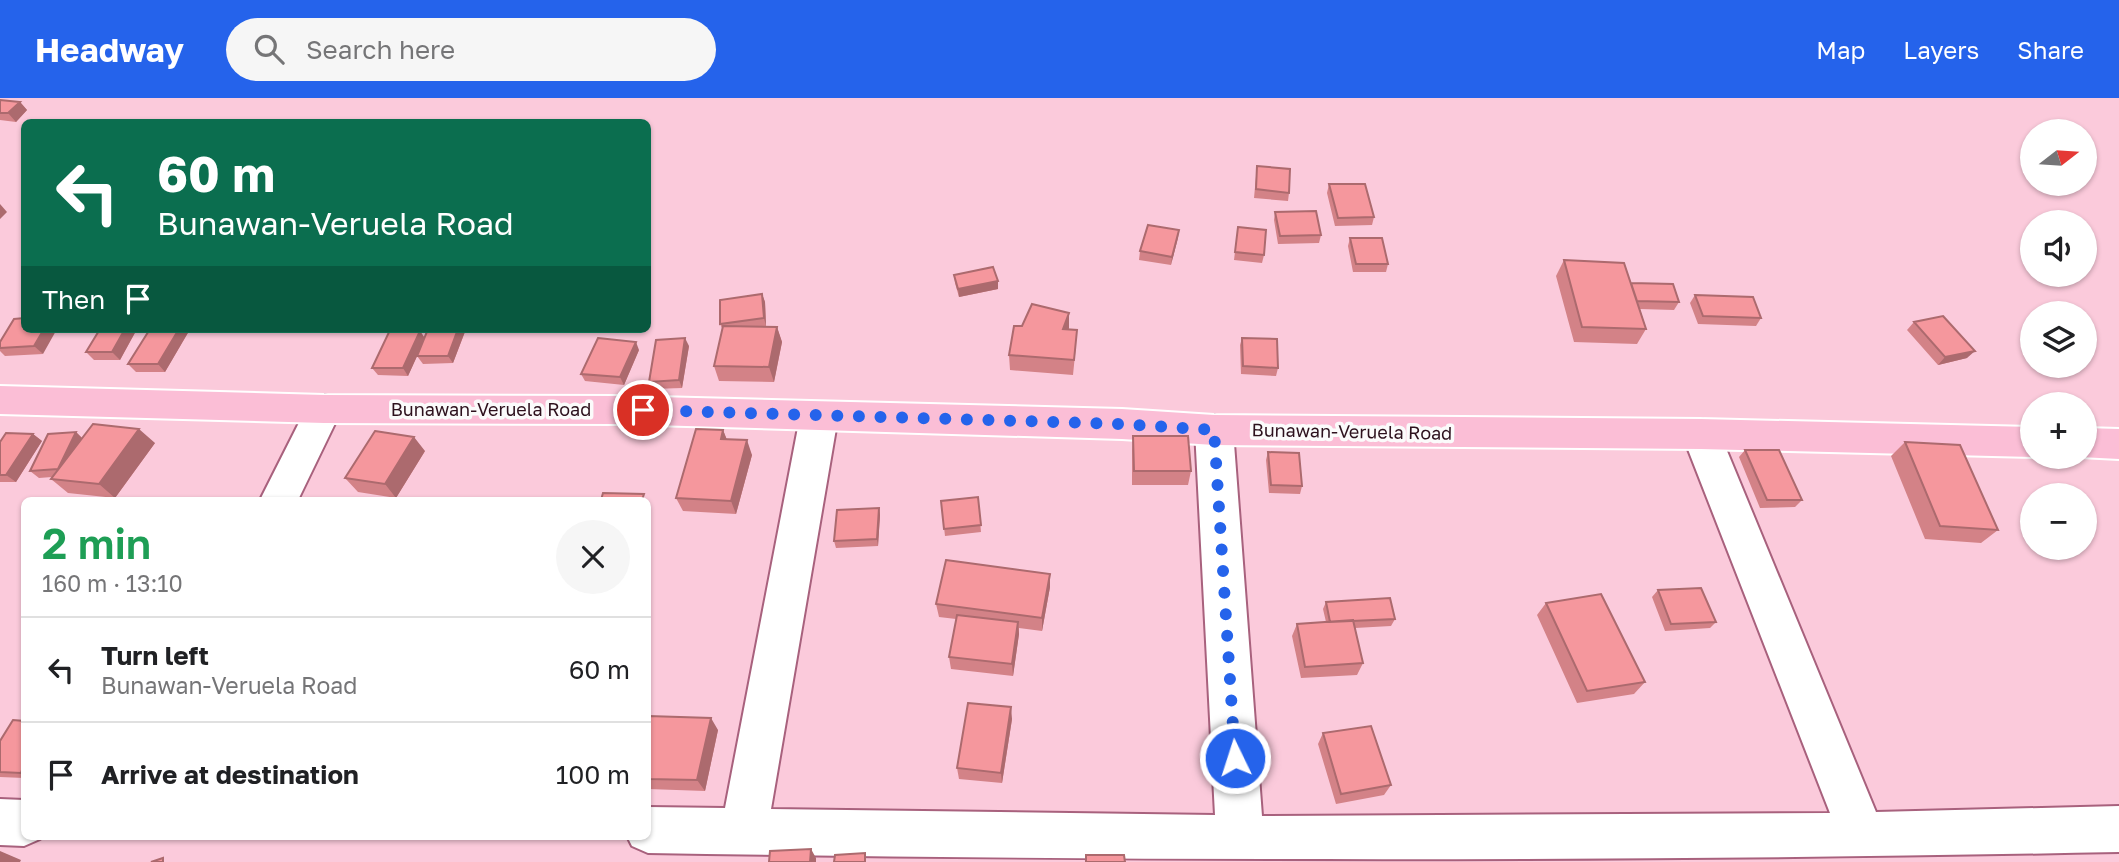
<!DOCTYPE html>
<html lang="en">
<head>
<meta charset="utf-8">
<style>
	body { margin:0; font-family:"Golos Text",sans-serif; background:#f6f6f6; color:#202124; height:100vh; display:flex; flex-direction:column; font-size:26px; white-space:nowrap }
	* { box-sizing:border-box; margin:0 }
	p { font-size:23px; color:#757577 }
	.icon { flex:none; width:38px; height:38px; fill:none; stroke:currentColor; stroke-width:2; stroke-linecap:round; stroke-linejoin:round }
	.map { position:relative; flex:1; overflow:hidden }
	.drawer { position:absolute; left:21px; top:399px; width:630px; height:343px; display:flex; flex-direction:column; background:#fff; border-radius:10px; box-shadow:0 2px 5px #0004 }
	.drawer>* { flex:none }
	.hud { position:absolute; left:21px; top:21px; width:630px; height:214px; border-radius:10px; box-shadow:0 2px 5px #0004; background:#0b6e4f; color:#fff; overflow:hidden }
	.needle { width:46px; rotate:73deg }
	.buttons { position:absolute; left:2020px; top:21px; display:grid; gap:14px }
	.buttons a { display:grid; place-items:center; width:77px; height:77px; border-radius:50%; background:#fff; box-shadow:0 2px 5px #0004; font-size:35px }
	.pin { position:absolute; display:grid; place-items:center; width:60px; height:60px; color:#fff; margin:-30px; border:4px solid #fff; border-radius:50%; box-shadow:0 2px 7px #0007 }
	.me { position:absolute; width:77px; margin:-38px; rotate:356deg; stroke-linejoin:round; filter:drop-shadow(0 0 5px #0008) }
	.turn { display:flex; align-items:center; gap:24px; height:147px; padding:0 21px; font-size:32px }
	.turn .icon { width:91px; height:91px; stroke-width:2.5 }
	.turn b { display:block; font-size:49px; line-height:60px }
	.then { display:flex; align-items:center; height:66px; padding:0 21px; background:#0003; gap:14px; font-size:26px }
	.round { display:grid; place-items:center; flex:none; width:74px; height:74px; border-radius:37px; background:#f6f6f6 }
	.head { display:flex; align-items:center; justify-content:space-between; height:119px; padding:0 21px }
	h1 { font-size:42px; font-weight:600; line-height:52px; color:#1e9e55 }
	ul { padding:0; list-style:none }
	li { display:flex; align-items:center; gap:21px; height:105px; padding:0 21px; border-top:2px solid #e0e0e0 }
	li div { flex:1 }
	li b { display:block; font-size:26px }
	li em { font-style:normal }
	header { display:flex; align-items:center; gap:42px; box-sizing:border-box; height:98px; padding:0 35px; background:#2563eb; color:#fff }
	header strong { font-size:33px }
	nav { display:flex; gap:38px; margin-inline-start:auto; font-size:24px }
	.search { width:490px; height:63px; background:#f6f6f6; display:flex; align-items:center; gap:18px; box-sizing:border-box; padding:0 24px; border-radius:38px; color:#757577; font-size:26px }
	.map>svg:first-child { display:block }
</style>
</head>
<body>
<header>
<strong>Headway</strong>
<div class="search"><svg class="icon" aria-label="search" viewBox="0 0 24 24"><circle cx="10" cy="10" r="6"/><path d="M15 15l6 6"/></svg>Search here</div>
<nav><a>Map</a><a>Layers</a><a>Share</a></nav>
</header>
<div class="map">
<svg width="2119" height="764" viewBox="0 0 2119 764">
	<rect width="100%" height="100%" fill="#fbcadb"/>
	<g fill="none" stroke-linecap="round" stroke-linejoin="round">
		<g stroke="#a8617d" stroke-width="4">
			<path id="minor" d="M324,297L337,301L342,311L298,402H260L311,301Z
				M819,304L832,309L838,319L771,711L1215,717L1195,332L1201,322L1214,317L1227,322L1233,332L1262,718L1830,715L1682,336L1688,325L1701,321L1714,325L1720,336L1876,714L2119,708V754C1628,764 1139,763 648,755L632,748L627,738H648V709L725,710L800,319L806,309Z
				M0,701L24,702V738H42L40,741L24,748L0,747Z"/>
		</g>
		<g stroke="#fff" stroke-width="4">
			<path id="major" d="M0,288L324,297L618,298L1122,311L1214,317L1701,321L2032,329L2033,359L1701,351L1214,347L1122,341L618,326L324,325L0,316Z
				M2084,330L2119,331V361L2080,359H2084Z"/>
		</g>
		<use href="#minor" fill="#fff" fill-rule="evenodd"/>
		<use href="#major" fill="#fbbed6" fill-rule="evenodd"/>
	</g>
	<path fill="#d38287" d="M0,2L20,4L27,12L16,24L0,22Z
		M1257,68L1289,95L1288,103L1254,100Z
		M1329,86L1374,119L1372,127L1335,128L1327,95Z
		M1275,114L1321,137L1319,145L1278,146L1274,122Z
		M1238,129L1264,157L1262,165L1234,162Z
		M1179,132L1171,167L1139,162L1140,153Z
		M1350,140L1388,166L1386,174H1353L1348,148Z
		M1564,162L1631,185L1679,204L1674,212L1640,211L1646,231L1637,246L1574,244L1556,178Z
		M954,177L998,183V191L959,199L955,185Z
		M762,196L765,204L766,228L761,229H777L782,244L774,284L719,283L714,268L723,232L720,226Z
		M1695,197L1761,220L1756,228L1698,226L1690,205Z
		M14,221L43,256L5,258L0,253V244Z
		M1914,224L1967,260L1938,267L1907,232Z
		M1069,230V232L1076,247L1073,277L1010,272L1009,257Z
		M100,231H137L120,262H94L86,254Z
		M466,231L453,265L423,266L417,258L408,278L378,277L372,270L420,233L425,240Z
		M189,233L165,274H136L128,266Z
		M1242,240L1278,270L1276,278L1241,276L1240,247Z
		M689,248L682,290L652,291L649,284Z
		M639,252L624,287L585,283L581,276Z
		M723,332L727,342L752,357L736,416L683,413L676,400Z
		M76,334L82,340L155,345L115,400L68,395L51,381L52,379L39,380L30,373Z
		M33,336L42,343L16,384H0V344Z
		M1133,338L1191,373L1188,387H1132V352Z
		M1905,344L1998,432L1981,445L1925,441L1891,358Z
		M1745,352L1802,402L1795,409L1760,410L1739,359Z
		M425,353L396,400L358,394L345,380Z
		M1268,354L1302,388L1300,396L1269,395L1266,362Z
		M978,399L981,434L945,438L941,403Z
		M879,410L880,417L878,448L836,450L834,443Z
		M1050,489L1042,533L1019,530V536L1013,578L951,571L949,559L956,521L939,519L936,506Z
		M1658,492L1716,524L1710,530L1665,533L1652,499Z
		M1326,504L1395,521L1391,528L1355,530L1363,565L1357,577L1301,580L1292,538L1297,526L1326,524L1323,511Z
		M1546,505L1645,584L1634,596L1577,605L1537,517Z
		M648,618L718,632L705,693L648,691Z
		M1012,621L1002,685L959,681L957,670Z
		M24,623V680L0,679V643Z
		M1323,635L1391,687L1384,697L1336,706L1318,646Z"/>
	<path fill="#ac6a6e" d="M20,4L27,12L16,24L8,15Z
		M0,106L7,114L0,121Z
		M1179,132L1178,140L1171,167L1172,159Z
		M998,183V191L959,199L958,191Z
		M762,196L765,204L766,228L764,220Z
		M1069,215V230L1063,246V231Z
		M777,229L782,244L774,284L769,269Z
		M44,231H57L43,256L34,248Z
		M125,231H137L120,262L112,254Z
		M179,231H187L189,233L165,274L158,266Z
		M458,231H466L453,265L448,258Z
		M420,233L425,241L408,278L403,270Z
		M685,240L689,248L682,290L679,282Z
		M636,244L639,252L624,287L620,279Z
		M1975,253L1967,260L1938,267L1945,259Z
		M139,331L155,345L115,400L99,386Z
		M723,332L729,347L721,341Z
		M76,334L84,342L66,378L58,371Z
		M33,336L42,343L16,384L6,377Z
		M414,339L425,353L396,400L385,386Z
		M747,342L752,357L736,416L731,403Z
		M879,410L880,417L878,448L877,441Z
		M1050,476V489L1042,533V520Z
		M1018,524L1019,536L1013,578L1012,566Z
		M1011,609L1012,621L1002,685L1001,675Z
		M711,620L718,632L705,693L697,682Z
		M811,751L816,760V764H810Z
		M0,753L21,762L20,764H0Z"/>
	<path fill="#f5979d" stroke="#ac6a6e" stroke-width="2" d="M0,2L20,4L8,15H0Z
		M1257,68L1290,71L1289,95L1256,91Z
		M1329,86H1365L1374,119L1338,120Z
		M1316,113L1321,137L1280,138L1275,114Z
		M1148,127L1179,132L1172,159L1140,153Z
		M1238,129L1266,132L1264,157L1235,154Z
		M1350,140H1382L1388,166H1356Z
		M1564,162L1624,165L1646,231L1582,229Z
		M993,169L998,183L958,191L954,177Z
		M1631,185L1673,186L1679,204L1637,203Z
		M762,196L764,220L720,226V202Z
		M1695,197L1753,199L1761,220L1703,218Z
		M1032,206L1069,215L1063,231L1077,232L1074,262L1009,257L1014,228H1022Z
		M1943,218L1975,253L1945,259L1914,224Z
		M24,220V231H44L34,248L0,250V244L14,221Z
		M723,228L777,229L769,269L714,268Z
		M100,231H125L112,254H86Z
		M150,231H179L158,266H128Z
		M428,231H458L448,258H417Z
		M390,232L420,233L403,270H372Z
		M598,240L636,244L620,279L581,276Z
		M685,240L679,282L649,284L656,242Z
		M1242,240L1277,241L1278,270L1243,268Z
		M93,326L139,331L99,386L51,381Z
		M696,331L723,332L721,341L747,342L731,403L676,400Z
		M375,333L414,339L385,386L345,380Z
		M76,334L58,371L30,373L48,336Z
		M6,335L33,336L6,377H0V344Z
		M1133,338H1188L1191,373H1134Z
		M1905,344L1960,347L1998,432L1940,428Z
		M1745,352H1779L1802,402H1767Z
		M1268,354L1299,355L1302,388L1271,387Z
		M603,395L644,396L642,402H601Z
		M978,399L981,427L944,431L941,403Z
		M879,410L877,441L834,443L837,412Z
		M946,462L1050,476L1042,520L936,506Z
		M1701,490L1716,524L1671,526L1658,492Z
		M1601,496L1645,584L1587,593L1546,505Z
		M1390,500L1395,521L1330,524L1326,504Z
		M957,517L1018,524L1012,566L949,559Z
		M1353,522L1363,565L1305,569L1297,526Z
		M968,605L1011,609L1001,675L957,670Z
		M648,618L711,620L697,682L648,681Z
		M13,622L24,623V666L21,675L0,674V643Z
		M1371,628L1391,687L1341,696L1323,635Z
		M811,751L810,764H769L770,753Z
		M865,755V764H834L835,757Z
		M1086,757H1124L1125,764H1086Z
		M163,760V764H151Z"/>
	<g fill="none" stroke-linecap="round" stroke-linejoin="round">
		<path stroke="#2563eb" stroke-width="12" stroke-dasharray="0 21.6" d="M643,312L1122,326L1214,332L1235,660"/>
	</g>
	<g text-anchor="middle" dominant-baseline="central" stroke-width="7" stroke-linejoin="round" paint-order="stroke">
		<g font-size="18" fill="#2d111d" stroke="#fbfbfb">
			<text x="491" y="311">Bunawan-Veruela Road</text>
			<text transform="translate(1352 333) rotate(1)">Bunawan-Veruela Road</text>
		</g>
	</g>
</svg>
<div class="buttons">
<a><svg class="needle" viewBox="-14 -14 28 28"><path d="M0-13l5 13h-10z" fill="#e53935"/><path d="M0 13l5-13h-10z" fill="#757577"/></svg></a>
<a><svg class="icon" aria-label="sound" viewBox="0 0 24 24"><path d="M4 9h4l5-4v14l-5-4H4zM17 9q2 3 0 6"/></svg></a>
<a><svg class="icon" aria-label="layers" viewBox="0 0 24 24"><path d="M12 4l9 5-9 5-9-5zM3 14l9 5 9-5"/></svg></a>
<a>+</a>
<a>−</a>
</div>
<div class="pin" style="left:643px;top:312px;background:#d93025"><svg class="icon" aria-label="arrive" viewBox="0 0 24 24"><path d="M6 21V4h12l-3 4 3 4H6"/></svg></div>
<svg class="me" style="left:1235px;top:660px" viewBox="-20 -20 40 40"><circle r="17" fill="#2563eb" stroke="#fff" stroke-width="3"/><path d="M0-11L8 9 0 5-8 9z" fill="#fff"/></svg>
<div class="hud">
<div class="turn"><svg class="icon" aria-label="left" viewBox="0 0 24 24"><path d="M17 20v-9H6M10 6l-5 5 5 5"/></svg><div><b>60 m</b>Bunawan-Veruela Road</div></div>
<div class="then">Then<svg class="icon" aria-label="arrive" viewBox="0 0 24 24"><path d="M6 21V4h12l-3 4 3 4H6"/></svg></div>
</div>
<section class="drawer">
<div class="head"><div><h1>2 min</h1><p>160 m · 13:10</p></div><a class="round"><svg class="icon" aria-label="close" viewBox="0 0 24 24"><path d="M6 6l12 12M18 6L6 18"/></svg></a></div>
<ul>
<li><svg class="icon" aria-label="left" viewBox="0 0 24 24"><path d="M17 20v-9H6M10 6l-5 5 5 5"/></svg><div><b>Turn left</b><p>Bunawan-Veruela Road</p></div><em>60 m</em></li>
<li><svg class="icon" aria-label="arrive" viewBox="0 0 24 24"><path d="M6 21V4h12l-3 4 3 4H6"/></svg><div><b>Arrive at destination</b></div><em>100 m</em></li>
</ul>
</section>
</div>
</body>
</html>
